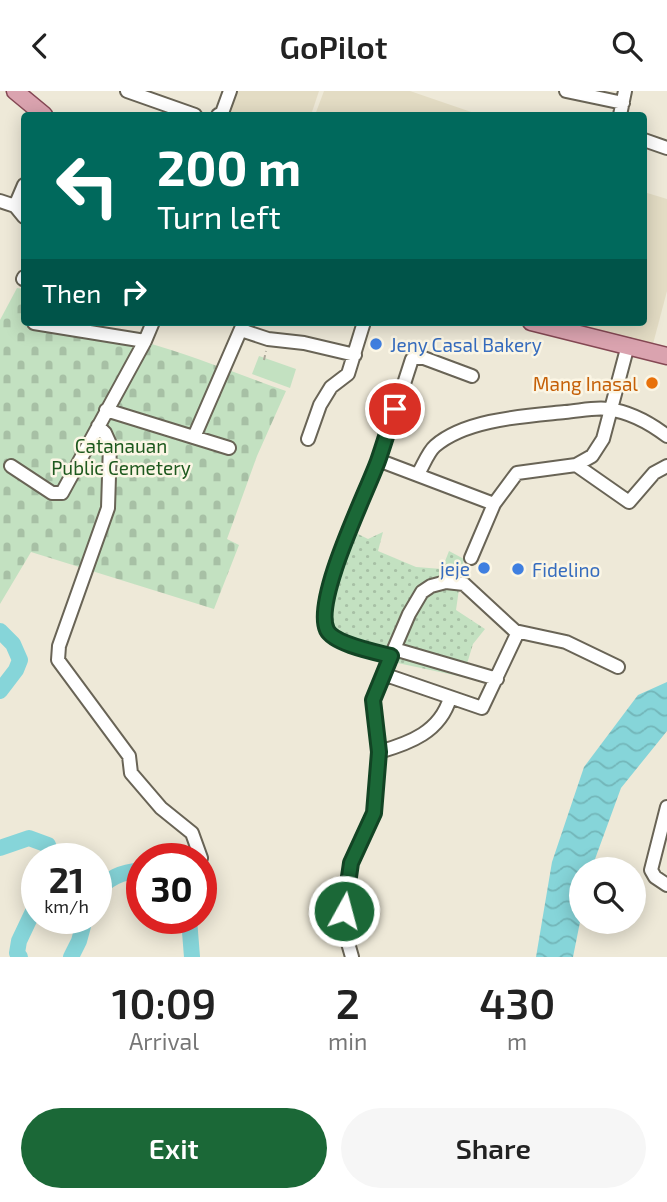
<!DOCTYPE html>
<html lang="en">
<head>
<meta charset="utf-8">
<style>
	body { margin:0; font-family:"Exo 2",sans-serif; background:#f6f6f6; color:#222; height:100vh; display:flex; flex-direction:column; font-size:26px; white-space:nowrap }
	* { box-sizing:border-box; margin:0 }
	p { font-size:23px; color:#767676 }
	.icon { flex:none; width:38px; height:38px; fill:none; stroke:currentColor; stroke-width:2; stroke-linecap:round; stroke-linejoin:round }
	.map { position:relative; height:866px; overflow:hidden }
	.panel { display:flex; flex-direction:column; background:#fff; flex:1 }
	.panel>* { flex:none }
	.guide { position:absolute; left:21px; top:21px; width:626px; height:214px; border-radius:7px; box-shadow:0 4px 18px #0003; background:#00695c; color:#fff; overflow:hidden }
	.tools { position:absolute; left:569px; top:766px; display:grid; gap:14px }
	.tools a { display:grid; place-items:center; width:77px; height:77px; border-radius:50%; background:#fff; box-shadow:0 4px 18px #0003; font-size:35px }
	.speed { position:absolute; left:21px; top:752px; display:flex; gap:14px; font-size:35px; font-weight:700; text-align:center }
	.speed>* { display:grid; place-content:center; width:91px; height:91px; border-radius:50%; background:#fff; box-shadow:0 4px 18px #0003; line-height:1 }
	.speed small { font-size:18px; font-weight:400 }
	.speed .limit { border:10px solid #d22; background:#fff; color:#111 }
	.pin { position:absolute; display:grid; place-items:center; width:60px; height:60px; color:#fff; margin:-30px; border:4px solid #fff; border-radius:50%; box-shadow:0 2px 7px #0007 }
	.me { position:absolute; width:77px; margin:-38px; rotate:7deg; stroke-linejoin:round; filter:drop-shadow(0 0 5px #0008) }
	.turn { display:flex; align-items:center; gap:24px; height:147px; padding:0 21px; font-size:32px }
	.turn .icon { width:91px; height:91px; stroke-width:2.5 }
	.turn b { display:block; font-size:49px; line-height:60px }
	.then { display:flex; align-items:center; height:66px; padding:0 21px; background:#0003; gap:14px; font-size:26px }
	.eta { display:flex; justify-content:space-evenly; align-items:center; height:119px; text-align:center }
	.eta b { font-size:42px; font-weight:600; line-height:49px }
	.cta { display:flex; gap:14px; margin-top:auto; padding:14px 21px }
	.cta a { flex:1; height:80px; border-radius:42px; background:#1b6837; color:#fff; font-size:28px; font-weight:600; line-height:80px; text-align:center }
	.cta a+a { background:#f6f6f6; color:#222 }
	header { display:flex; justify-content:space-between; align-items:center; height:91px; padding:0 21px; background:#fff; font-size:32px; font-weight:600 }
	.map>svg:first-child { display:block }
</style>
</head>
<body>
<header><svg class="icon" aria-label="back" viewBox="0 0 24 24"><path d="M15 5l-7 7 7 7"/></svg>GoPilot<svg class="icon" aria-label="search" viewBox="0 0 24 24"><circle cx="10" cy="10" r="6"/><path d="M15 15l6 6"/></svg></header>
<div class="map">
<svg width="667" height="866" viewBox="0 0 667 866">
	<defs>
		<pattern id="grass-dots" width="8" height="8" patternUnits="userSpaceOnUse" patternTransform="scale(1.75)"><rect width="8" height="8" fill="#c3e1c1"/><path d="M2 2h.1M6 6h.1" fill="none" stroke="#a7c0a5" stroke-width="1.8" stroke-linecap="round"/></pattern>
		<pattern id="cemetery-stones" width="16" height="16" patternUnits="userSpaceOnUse" patternTransform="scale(1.75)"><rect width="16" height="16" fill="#c3e1c1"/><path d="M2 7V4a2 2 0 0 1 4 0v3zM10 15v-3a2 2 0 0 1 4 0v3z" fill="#a7c0a5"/></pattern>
		<pattern id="water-waves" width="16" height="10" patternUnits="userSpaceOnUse" patternTransform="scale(1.75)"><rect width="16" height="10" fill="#86d5d9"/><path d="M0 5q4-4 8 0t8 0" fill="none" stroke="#73b6b9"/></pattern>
	</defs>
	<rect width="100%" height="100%" fill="#eee9d8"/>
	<path fill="#e3dcc4" d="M235,0H319L311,24H228Z
		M324,0H410L480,24H315Z
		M644,101L667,108V200L653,253L565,231H644Z"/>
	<path fill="url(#grass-dots)" d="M352,440L368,448L383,441L378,460L416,476L442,478L449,460L464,468L460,488L433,486L414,505L389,561L358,551L331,536L328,515Z
		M438,497L459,498L456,519L485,538L473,553L463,586L393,571L422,501Z"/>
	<path fill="url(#cemetery-stones)" d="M17,197L24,198V231C112,231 204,271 286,300L257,365L227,448L239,454L214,518L31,461L0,513V229Z"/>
	<path fill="#c3e1c1" d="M259,265L296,278L290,297L252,283Z"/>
	<path fill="url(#water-waves)" d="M667,591V640L621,697L591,779H581V826L573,866H536L552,771L584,676L638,604Z"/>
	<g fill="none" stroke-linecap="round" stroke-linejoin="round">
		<path stroke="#86d5d9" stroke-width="16" d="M0,540L13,553L20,569L16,579L0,600
			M0,757L29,747L48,754L52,768
			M96,804C106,786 123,781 142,779
			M189,828L192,866
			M20,866L17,862L19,850L37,812
			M71,866L79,850L85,828"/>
		<g stroke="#696456" stroke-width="16">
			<path id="minor" d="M127,0L195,24
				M566,0L623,12
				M218,24L222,22L230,0
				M620,24L625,0
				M644,49L667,57
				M24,94L15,115L24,126
				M0,110L15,115
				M23,188L24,186
				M34,232L145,250
				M241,239L268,248L304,252L355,264
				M472,285L421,266L412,268C401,302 390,337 378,370C365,403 313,510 327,539C334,553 375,561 391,565L409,523L422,501L431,495L446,491L464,493L515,540L566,551L618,576
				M106,319L229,357
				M98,335L105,342L110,353L108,417L59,555L58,569L129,665L131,682L161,717L192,742L201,767
				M194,346L244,231
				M308,348L320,314L331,296L348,283L364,231
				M378,369L494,413
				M576,374L629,411L654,382L667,375
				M11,375L52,402H62L145,250L153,231
				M418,383C423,375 428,361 435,355C466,328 526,325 565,321C579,320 595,316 608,318C630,321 650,332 667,345
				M471,467L494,413L517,382L576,374L592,365L603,348L628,254
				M394,558L497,588
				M383,583L482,617L518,541
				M379,661C410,652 440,641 450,607
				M667,716L651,779L655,786L667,794
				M352,866L346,845L345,808L351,772L374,721L379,661L373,609L391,565"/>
		</g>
		<g stroke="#854854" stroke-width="19">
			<path id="major" d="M15,0L44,24
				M531,231L667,265"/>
		</g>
		<path stroke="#aba799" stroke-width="2" stroke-dasharray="5 3.5" stroke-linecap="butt" d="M264,269L266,260"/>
		<use href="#minor" stroke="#fff" stroke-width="12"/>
		<use href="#major" stroke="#daa3af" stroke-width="16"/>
	</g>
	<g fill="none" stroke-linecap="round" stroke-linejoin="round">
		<g stroke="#124424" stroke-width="18">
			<path id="route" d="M344,820L351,772L374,722L379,661L373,609L391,565C375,561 334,553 327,539C313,509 366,403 378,370C384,353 389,335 395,318"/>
		</g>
		<use href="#route" stroke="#1b6837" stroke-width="12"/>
	</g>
	<g fill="#3f7fe0" stroke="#fbf6e5" stroke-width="2.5">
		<circle cx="376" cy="253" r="7"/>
		<circle cx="484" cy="477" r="7"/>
		<circle cx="518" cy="478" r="7"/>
	</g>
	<circle fill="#e8710a" stroke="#fbf6e5" stroke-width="2.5" cx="652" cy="292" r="7"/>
	<g text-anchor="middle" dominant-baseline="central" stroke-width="5" stroke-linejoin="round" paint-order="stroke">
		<g font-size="19" fill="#366cbe" stroke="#fbf6e5" text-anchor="start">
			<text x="390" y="253">Jeny Casal Bakery</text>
			<text x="470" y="477" text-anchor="end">jeje</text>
			<text x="532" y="478">Fidelino</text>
		</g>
		<g font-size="19" fill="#c56008" stroke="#fbf6e5" text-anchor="end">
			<text x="638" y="292">Mang Inasal</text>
		</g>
		<g font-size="19" fill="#1e591e" stroke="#fbf6e5">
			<text x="121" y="354">Catanauan<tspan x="121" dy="22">Public Cemetery</tspan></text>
		</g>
	</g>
</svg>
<div class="tools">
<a><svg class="icon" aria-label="search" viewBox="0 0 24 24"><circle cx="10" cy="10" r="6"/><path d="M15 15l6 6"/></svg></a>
</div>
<div class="speed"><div>21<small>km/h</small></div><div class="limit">30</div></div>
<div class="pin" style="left:395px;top:318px;background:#d93025"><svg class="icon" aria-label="arrive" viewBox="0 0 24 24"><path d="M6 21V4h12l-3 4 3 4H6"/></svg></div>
<svg class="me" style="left:344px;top:820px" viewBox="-20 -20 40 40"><circle r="17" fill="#1b6837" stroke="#fff" stroke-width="3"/><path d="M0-11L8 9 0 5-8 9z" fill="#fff"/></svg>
<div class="guide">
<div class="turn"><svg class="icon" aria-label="left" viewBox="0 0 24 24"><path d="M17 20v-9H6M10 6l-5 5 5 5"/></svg><div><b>200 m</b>Turn left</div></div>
<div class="then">Then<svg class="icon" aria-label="right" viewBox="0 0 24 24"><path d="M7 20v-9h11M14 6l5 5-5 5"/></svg></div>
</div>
</div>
<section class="panel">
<div class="eta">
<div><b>10:09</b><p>Arrival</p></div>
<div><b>2</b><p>min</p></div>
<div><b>430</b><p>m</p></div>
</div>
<div class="cta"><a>Exit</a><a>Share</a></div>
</section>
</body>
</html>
